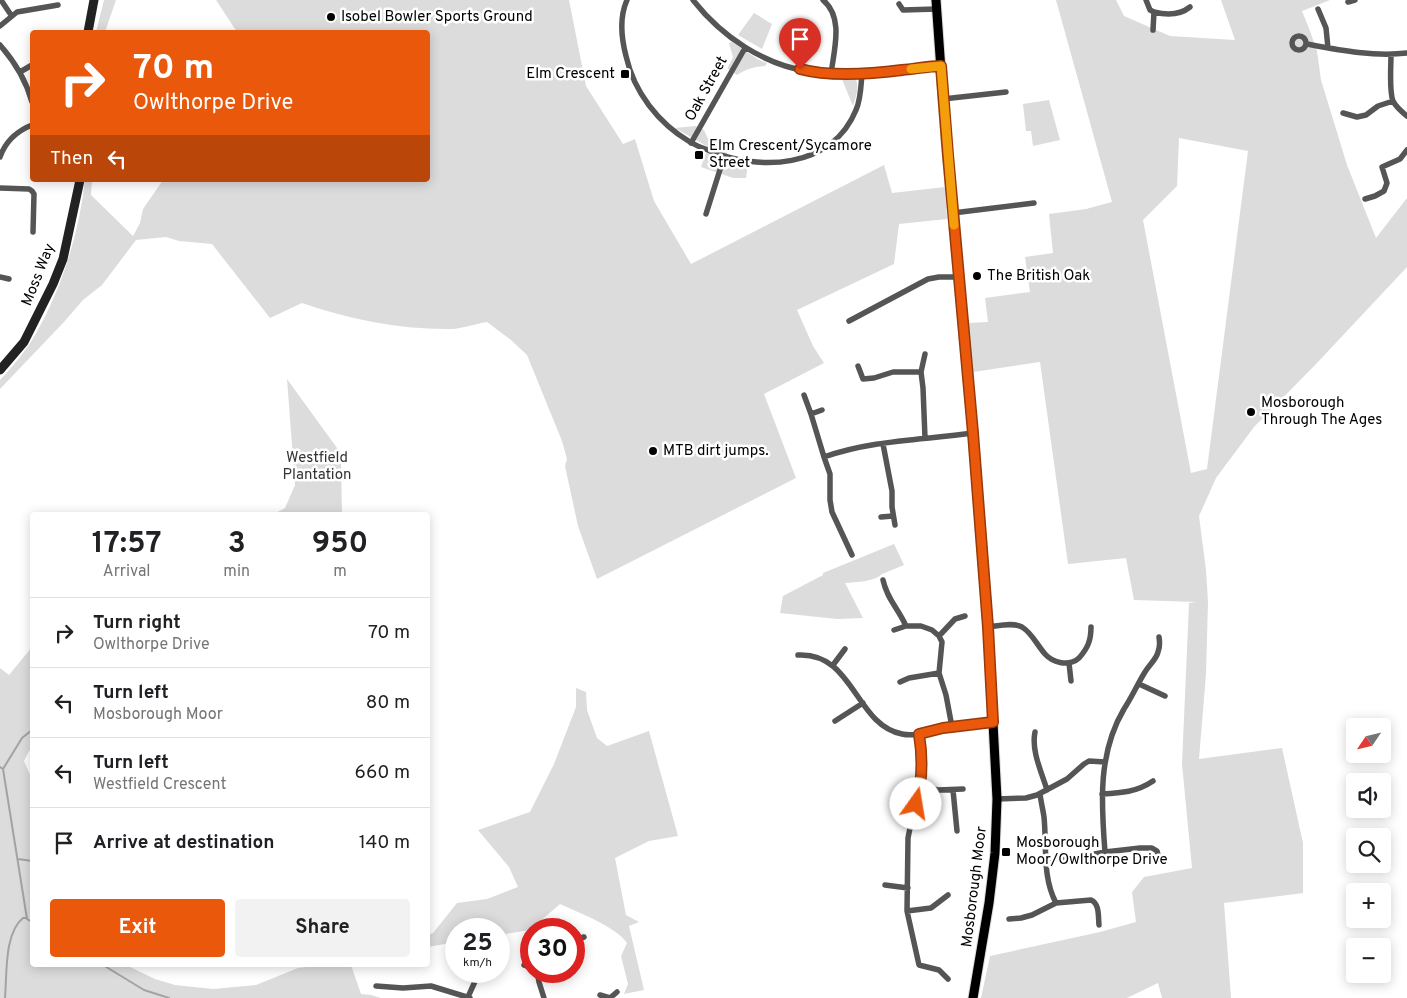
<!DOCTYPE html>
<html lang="en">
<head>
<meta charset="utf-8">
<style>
	body { margin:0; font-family:Overpass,sans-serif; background:#f2f2f2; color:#202124; height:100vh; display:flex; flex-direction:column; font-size:19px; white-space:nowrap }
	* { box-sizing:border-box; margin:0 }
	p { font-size:16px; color:#757577 }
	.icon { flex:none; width:28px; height:28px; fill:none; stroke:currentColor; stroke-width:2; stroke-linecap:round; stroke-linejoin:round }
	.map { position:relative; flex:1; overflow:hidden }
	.side { position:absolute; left:30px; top:512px; width:400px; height:455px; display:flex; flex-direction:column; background:#fff; border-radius:5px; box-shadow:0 2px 12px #0003 }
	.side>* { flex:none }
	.top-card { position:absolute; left:30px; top:30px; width:400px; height:152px; border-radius:5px; box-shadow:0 2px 12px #0003; background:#ea580c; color:#fff; overflow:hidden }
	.needle { width:32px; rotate:235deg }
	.tools { position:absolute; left:1346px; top:718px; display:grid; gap:10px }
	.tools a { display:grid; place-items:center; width:45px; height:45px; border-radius:5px; background:#fff; box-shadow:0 2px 12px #0003; font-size:25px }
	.speed { position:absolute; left:445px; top:918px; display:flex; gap:10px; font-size:25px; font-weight:700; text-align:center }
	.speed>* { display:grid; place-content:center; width:65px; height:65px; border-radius:50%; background:#fff; box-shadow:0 2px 12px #0003; line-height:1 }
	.speed small { font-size:12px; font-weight:400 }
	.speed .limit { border:8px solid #d22; background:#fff; color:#111 }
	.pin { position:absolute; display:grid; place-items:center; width:42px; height:42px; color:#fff; margin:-51px -21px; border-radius:50% 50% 50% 0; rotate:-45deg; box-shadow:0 0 5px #0007 }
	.pin .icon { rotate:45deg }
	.me { position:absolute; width:55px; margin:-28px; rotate:13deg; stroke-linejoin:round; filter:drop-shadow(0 0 4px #0008) }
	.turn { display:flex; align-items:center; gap:18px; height:105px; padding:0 20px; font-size:22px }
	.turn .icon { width:65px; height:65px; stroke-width:2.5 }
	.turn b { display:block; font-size:35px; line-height:42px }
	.then { display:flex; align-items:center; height:48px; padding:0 20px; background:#0003; gap:10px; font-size:19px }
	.eta { display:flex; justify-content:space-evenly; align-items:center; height:85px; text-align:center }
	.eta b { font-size:30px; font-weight:700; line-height:35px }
	.button { display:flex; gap:10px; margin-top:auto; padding:10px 20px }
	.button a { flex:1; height:58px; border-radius:5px; background:#ea580c; color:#fff; font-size:20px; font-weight:700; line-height:58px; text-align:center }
	.button a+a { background:#f2f2f2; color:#202124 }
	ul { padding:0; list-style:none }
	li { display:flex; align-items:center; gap:15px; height:70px; padding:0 20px; border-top:1px solid #e0e0e0 }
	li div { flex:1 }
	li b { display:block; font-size:19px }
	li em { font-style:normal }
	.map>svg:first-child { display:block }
</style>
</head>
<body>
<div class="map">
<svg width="1407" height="998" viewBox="0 0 1407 998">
	<rect width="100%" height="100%" fill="#fff"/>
	<path fill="#dcdcdc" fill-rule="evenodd" d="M104,0H116L105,32H96Z
		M216,0H569L586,86L623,144L635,139L654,201L691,264L884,165L892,193L945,187L947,219L899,224L894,264L797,310L813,346L824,363L764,394L796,478L597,579L578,526L565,466L567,459L562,441L527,355L511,340L487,322C474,324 459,330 446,329C397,329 348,319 302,303L270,318L212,244L179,241L166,237L136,240L102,285L83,300L64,322L0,389V380C12,367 26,351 35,335C62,288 79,234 85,180H92L91,195L133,236L140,223L143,209L163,180H428V32H237Z
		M1056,0H1116L1124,16L1170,36L1235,40L1221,0H1330L1302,11L1310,31L1317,51L1321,80L1347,165L1376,238L1407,198V267L1317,363L1254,427L1216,478L1199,516L1206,570L1208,602L1206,674L1199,759L1282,748L1303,843V893L1224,903L1231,998H1162L1158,983L1127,998H981L990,956L1100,932L1136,922L1132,892L1144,877L1192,868L1182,764L1189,603L1197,602L1134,600L1126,558L1068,564L1040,362L973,372L968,323L988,322L985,298L1030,292L1025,257L1053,253L1049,214L1086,209L1112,202ZM1179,138L1248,151L1207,469L1191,473L1143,220L1177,186Z
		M754,13L772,24L762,49L738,35Z
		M732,42L759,60L767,63L765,66C754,67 746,69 737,75L728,69V67L733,57L729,43Z
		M841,77L855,78C860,86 856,97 853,106Z
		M1049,100L1060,140L1033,146L1031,131H1026L1023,104Z
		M695,126L704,130L711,145L726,151L731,162L748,165L746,178H733L701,167L708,147L675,128Z
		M287,379L337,448L341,463L342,515H272L285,508L295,485Z
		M894,544L904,565L882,574C874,582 856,582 845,583L863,618L837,619L780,613L783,596L823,575V573Z
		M32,647V748L29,751L24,761L32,779V965H126L155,979L175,985L213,989L256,985L298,968L324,965H351L361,994L371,995L381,998H0V668L9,675Z
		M576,688L586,692L587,710L597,738L607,746L649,731L678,836L649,841L615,858L626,915L639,922L629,926L644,990L624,994L628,984L621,956L627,943C615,926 579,913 560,904L530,930L499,935V929H456V942L428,947V935L433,933L457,903L487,899L518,887L509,867L478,830L530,812L554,764L576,707Z"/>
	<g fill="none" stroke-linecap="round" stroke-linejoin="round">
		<path stroke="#a3a3a3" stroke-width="2" d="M0,767L3,769L27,919L32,922
			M3,769L22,738L32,730
			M18,859L32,861
			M103,965L144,990L169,998
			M5,998C7,975 4,933 23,918H26"/>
		<g stroke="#dbdbdb" stroke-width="11">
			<path id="primary" d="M936,0L946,140L973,433L988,627L997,799L995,853L989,903L973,998"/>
		</g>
		<path stroke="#555" stroke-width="5.5" d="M1,0L11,15
			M627,0C619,18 621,37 626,56C634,92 658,123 690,142C695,145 702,148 708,150C758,172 832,169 856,110C861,99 861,85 862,73
			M693,0C722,37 764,65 811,72C840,76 870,73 899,70C913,69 927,66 941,66
			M823,0C844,17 834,50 831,74
			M1146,0L1150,10L1154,12L1153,30
			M1348,2L1355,0
			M899,4L903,10L937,9
			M1318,9L1326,28L1328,48
			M1154,12C1166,15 1180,15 1190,7
			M0,26L17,12L58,5
			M1292 43a7 7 0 1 1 14 0a7 7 0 1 1-14 0Z
			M1307,44C1339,50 1374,57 1407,53
			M0,45C15,62 26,80 32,102
			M1391,55C1391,66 1389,91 1393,101C1396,107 1402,112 1407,116
			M20,72L32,65
			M943,99L1006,92
			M1343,113L1357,117L1366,115L1378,106L1393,101
			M691,143L745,48
			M0,157C6,140 17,131 32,125
			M0,188L29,189L32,191L34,194L33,232
			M1365,199L1375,196L1384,191L1387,183L1382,167L1400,159L1407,150
			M953,213L1034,203
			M706,214L724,157
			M0,277L9,279
			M849,321L928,279L939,277H958
			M925,354L921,372L923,388L925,438
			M858,366L863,379L874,378L893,372H921
			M804,395L811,414L824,457C872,440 923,440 973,433
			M811,414L822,410
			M883,444L892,491V507L895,525
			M824,457L830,474V500L832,512L852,555
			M881,517L893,516
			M883,580C887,599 898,608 906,626
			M988,627C998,626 1013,622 1022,627C1032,633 1037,645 1045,654C1053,663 1069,667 1079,658C1088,648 1091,640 1091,627
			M894,630L906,626H921L932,630L939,636L942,642L939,673L946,695L952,727
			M939,636L955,619L965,616
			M798,655C854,652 855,725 902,734C916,737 930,731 944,728C960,725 977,725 993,722
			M1069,663L1071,681
			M833,665L845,649
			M900,682L909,678L939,673
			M1139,684L1165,696
			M835,721L863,703
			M1035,732C1031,751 1042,773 1047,790
			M919,734L922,762L921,786L911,823L908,838L907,911L919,965L939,970L948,979
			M921,786L938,790L963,789
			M953,790L957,831
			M1040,794C1041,802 1043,810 1044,817C1047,847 1042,876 1056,903
			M1102,794C1121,793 1137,792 1153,781
			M997,799L1026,798L1037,795L1067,779L1084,764L1089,761L1105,762
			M1105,852C1101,802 1098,753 1124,709C1132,697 1138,683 1145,672C1149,665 1156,660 1158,652C1160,647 1160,643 1159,637
			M1045,858L1069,859L1105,852L1140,848H1152L1157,851L1159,859
			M885,885L908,888
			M907,911L931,908L948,895
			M1009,919L1021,918L1032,915L1056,903L1091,900C1100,904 1098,917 1099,925
			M574,940L584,937
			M524,965L531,967
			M537,971L539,982L544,998
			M376,986L403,988L431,986L470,998
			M600,995L610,998
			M468,997L477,977L488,973
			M610,998L617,992"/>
		<path stroke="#222" stroke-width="9" d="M88,32L94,0
			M0,370L24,342L53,284L63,259L80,180"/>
		<use href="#primary" stroke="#000" stroke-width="9"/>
	</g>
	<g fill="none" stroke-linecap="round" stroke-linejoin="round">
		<g stroke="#983908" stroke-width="12">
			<path id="route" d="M800,69C830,77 871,74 902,70C915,69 928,66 941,66L948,155L973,433L988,627L993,722L943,728L919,734C923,759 923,780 916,804"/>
		</g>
		<use href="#route" stroke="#ea580c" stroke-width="9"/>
		<path stroke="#f59e0b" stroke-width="9" d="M911,69L941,66L954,225"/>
	</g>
	<g fill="#000" stroke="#fff" stroke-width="2">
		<circle cx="331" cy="17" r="5"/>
		<rect x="620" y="69" width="10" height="10" rx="2.5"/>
		<rect x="694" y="150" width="10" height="10" rx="2.5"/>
		<circle cx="977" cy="276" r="5"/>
		<circle cx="1251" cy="412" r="5"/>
		<circle cx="653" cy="451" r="5"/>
		<rect x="1001" y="847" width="10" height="10" rx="2.5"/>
	</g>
	<g text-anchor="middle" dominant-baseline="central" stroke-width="5" stroke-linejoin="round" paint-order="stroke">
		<g font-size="15" fill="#000" stroke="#fff" text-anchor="start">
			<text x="341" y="17">Isobel Bowler Sports Ground</text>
			<text x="615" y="74" text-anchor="end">Elm Crescent</text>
			<text x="709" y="146">Elm Crescent/Sycamore<tspan x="709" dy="17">Street</tspan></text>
			<text x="987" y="276">The British Oak</text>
			<text x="1261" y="403">Mosborough<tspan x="1261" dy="17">Through The Ages</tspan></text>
			<text x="663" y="451">MTB dirt jumps.</text>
			<text x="1016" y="843">Mosborough<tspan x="1016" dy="17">Moor/Owlthorpe Drive</tspan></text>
		</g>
		<g font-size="15" fill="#000" stroke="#fff">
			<text transform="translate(707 89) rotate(-61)">Oak Street</text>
			<text transform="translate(39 275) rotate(-68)">Moss Way</text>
			<text transform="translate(975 887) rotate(-83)">Mosborough Moor</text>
		</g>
		<g font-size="15" fill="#333" stroke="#fff">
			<text x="317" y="458">Westfield<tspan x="317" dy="17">Plantation</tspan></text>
		</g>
	</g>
</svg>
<div class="tools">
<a><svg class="needle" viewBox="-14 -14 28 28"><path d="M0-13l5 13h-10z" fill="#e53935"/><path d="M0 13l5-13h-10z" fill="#757577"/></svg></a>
<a><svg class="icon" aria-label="sound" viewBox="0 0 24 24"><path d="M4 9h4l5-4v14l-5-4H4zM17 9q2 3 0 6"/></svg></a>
<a><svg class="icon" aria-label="search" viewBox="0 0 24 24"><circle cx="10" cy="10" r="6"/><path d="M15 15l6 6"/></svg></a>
<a>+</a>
<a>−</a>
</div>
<div class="speed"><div>25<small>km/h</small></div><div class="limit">30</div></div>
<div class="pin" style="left:800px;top:69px;background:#d93025"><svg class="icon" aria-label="arrive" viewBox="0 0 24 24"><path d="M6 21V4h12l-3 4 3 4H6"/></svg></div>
<svg class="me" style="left:916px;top:804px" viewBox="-20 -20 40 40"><circle r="19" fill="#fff"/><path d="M0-13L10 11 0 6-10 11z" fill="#ea580c"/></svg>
<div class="top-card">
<div class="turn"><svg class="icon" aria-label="right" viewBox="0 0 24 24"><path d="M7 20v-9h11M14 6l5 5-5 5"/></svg><div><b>70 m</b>Owlthorpe Drive</div></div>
<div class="then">Then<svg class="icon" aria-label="left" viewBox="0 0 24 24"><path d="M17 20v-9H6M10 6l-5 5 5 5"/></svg></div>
</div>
<section class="side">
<div class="eta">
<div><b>17:57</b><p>Arrival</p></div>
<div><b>3</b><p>min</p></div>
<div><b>950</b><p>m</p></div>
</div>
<ul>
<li><svg class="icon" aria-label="right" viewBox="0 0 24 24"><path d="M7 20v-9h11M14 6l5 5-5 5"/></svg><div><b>Turn right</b><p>Owlthorpe Drive</p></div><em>70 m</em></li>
<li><svg class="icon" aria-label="left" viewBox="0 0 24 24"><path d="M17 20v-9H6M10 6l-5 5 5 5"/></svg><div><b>Turn left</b><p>Mosborough Moor</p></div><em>80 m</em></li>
<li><svg class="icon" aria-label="left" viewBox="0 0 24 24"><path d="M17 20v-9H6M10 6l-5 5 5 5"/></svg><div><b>Turn left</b><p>Westfield Crescent</p></div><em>660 m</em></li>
<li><svg class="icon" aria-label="arrive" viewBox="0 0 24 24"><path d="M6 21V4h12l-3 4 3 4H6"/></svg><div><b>Arrive at destination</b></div><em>140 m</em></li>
</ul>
<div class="button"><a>Exit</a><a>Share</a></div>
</section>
</div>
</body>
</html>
